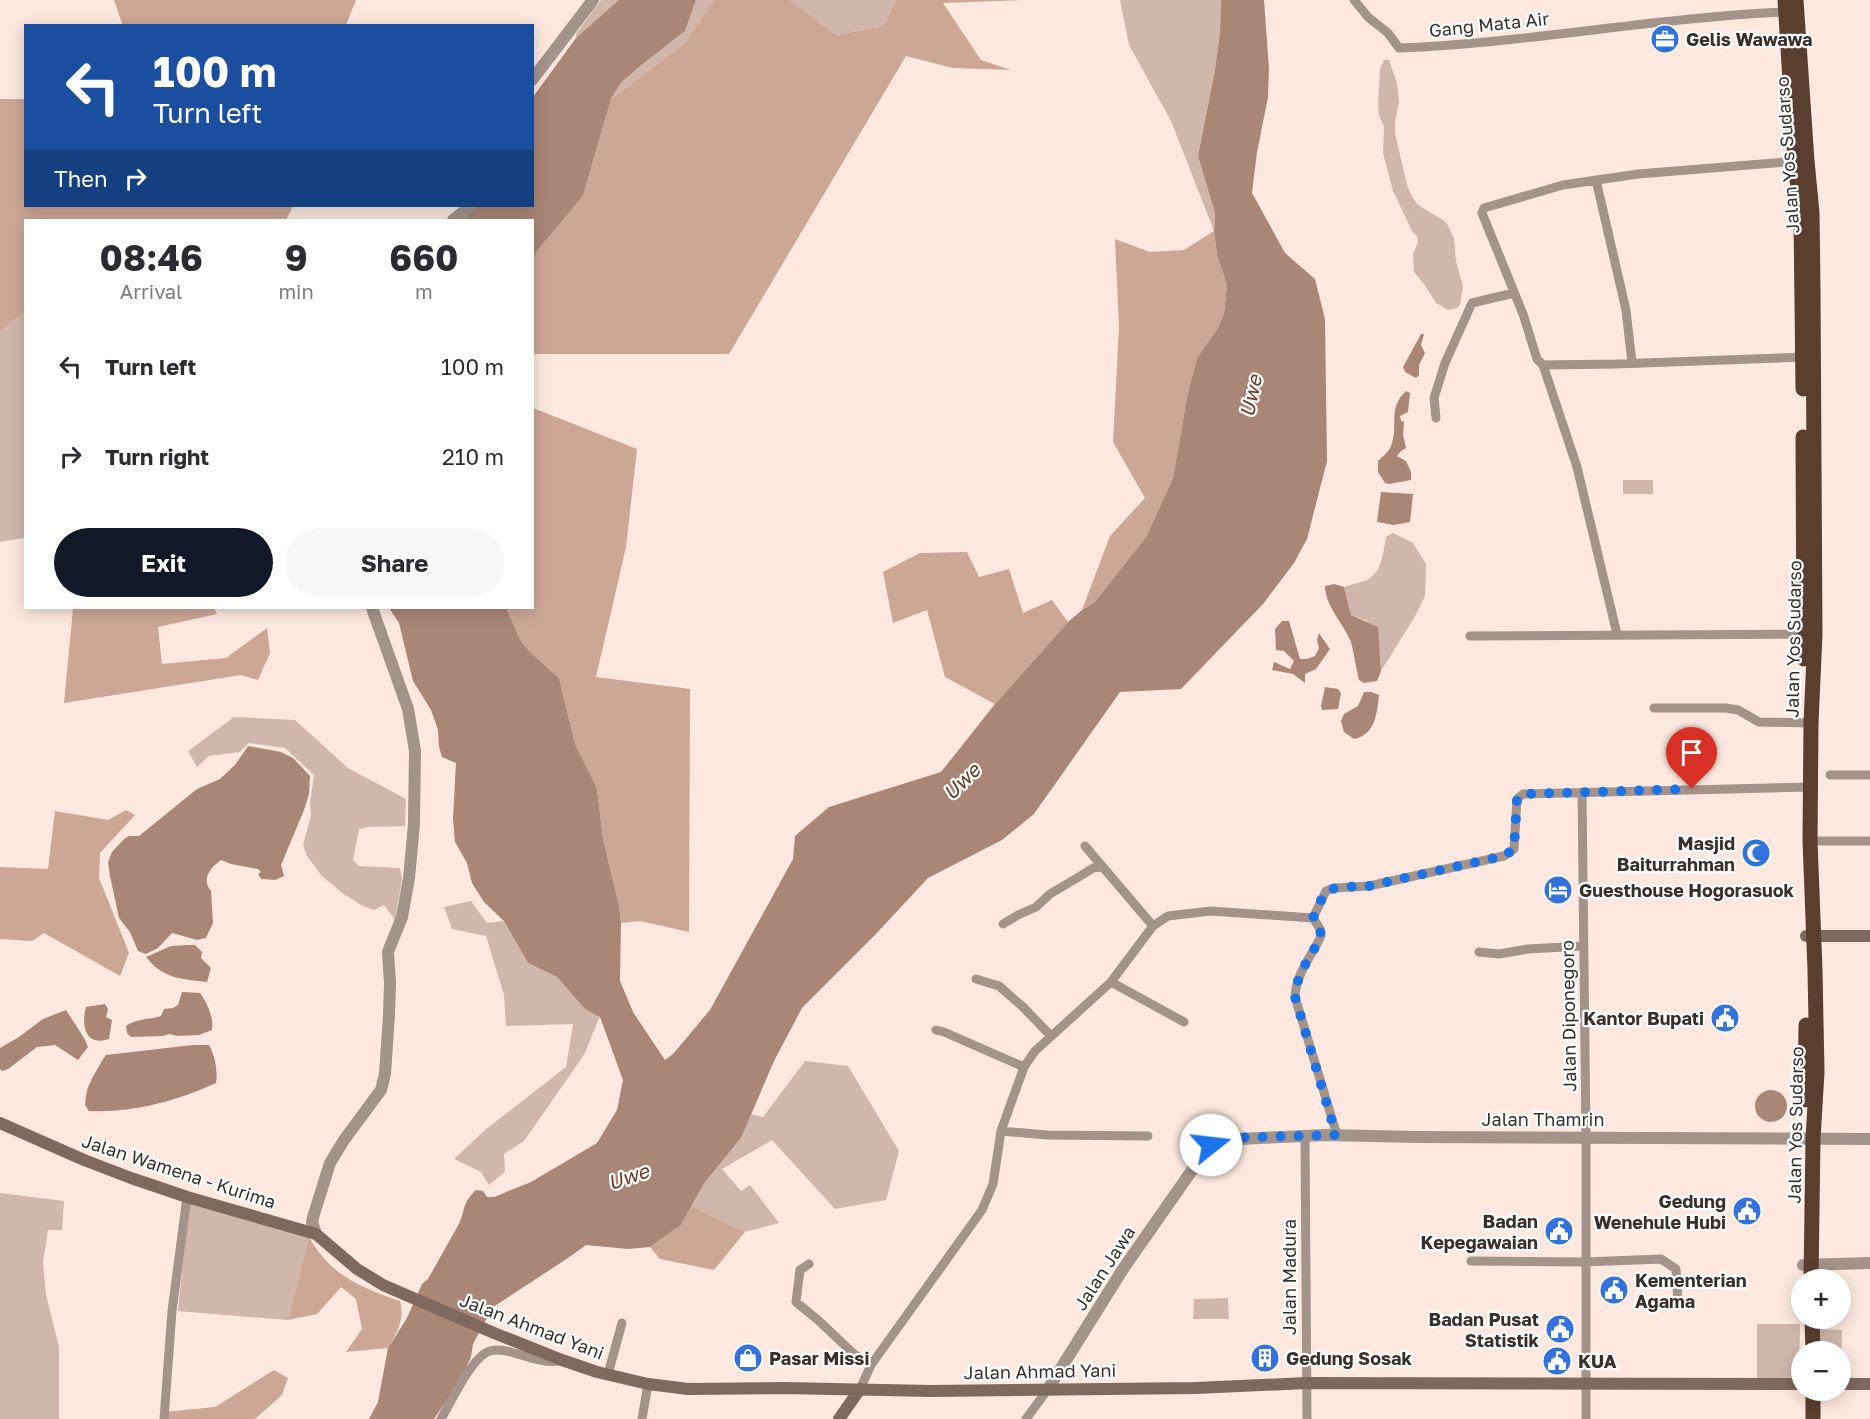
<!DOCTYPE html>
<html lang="en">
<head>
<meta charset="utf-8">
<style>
	body { margin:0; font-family:"Golos Text",sans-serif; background:#f7f7f7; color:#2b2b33; height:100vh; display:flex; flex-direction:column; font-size:22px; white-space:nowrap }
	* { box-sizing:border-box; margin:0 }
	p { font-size:20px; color:#7c7c81 }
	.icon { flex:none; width:33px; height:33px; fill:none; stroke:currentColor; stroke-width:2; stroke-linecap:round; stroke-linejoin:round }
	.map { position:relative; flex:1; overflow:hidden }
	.details { position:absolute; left:24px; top:219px; width:510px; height:390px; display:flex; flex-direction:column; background:#fff; border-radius:0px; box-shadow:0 3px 15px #0003 }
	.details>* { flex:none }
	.top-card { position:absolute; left:24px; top:24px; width:510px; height:183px; border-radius:0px; box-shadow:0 3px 15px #0003; background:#1a4fa0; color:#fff; overflow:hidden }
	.buttons { position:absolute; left:1791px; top:1269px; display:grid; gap:12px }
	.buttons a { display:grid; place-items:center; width:60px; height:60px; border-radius:50%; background:#fff; box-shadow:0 3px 15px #0003; font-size:30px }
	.pin { position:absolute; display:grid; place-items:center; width:51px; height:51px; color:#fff; margin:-62px -26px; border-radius:50% 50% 50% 0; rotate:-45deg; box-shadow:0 0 6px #0007 }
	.pin .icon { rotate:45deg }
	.me { position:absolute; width:66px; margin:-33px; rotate:74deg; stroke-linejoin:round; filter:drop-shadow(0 0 4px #0008) }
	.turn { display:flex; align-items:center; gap:21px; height:126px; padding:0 30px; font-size:27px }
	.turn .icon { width:78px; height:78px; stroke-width:2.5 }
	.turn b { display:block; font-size:42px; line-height:51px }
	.then { display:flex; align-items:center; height:57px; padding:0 30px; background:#0003; gap:12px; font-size:22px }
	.eta { display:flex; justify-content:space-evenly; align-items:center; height:102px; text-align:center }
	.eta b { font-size:36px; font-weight:700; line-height:42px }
	.cta { display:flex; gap:12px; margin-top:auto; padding:12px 30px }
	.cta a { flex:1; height:69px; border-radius:36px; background:#111827; color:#fff; font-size:24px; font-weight:700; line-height:69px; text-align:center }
	.cta a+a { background:#f7f7f7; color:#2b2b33 }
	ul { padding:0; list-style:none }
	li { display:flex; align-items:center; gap:18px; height:90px; padding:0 30px }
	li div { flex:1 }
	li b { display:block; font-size:22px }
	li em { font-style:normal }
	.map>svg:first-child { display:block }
</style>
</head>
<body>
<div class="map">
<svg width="1870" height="1419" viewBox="0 0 1870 1419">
	<rect width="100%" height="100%" fill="#fce8de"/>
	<path fill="#d1b7ab" d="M601,0H624L576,38V34Z
		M696,0H714L684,44L611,99L621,83L639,67L685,31Z
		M790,0H896L884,26L836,35Z
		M1120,0H1221L1220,32L1215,70L1198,156L1215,213L1214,231L1171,121L1129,45Z
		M1384,60H1389L1397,83L1399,102L1395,123V133L1407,185L1412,197L1418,205L1446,222L1454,238L1456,261L1463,286L1460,305L1457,308L1448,310L1436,303L1426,287L1414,272L1413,255L1418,242L1417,236L1413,233L1393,191L1383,153L1384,126L1379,116L1378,103L1380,69Z
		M25,312V538L0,542V331Z
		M1623,480H1653V494H1623Z
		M1393,533L1413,543L1426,564L1425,596L1414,618L1381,671L1380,653L1367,621L1351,615L1344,587C1351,584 1364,582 1367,580C1383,571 1383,553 1386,537Z
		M234,717L295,720L348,768L406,799L405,826L368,827L359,829L353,860L359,866L400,868L402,879L395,920L384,905L374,910L363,906L342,893L321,875L307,856L303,845L311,815L310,804L314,775L285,748L249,743L240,752L209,756L197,767L188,751Z
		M471,901L487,923L504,921L528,963L557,977L585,1009L600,1016L584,1055L524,1141L504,1154L505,1172L489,1185L481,1172L454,1159L485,1130L566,1067L573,1024L506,1026L504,995L486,936L452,929L444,907Z
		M805,1061L848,1066L899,1151L886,1200L835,1209L772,1140L722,1169L741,1191L750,1185L779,1223L745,1232L692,1206L705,1182L741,1138L751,1114L763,1117Z
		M0,1193L64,1201L62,1230H48L43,1262L46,1295L59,1347V1419H0Z
		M189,1200L309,1237L288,1320L178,1311Z
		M1228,1298L1229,1319H1193L1194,1299Z
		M1757,1324H1800L1799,1378L1757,1379Z
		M1817,1329L1842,1330L1841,1380L1840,1352H1817Z"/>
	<path fill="#cda796" d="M114,0H356L346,25L123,26Z
		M714,0H790L836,35L884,26L896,0H1023L943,3L981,60L1011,70L953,68L906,56L729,354H533V260L537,251L583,196L611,99L684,44Z
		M0,99H25L26,206H293L286,220H26L25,312L0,331Z
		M1214,231L1217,255L1227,285L1224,313L1218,328L1197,358L1188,392L1173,478L1146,537L1094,603L1082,610L1110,536L1145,498L1113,442L1119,327L1115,239L1150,252L1184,250Z
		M533,408L637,449L626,547L596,677L690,689L689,932L640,921L621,923L619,906L603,839L597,788L575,744L559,678L530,652L521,641L506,608H532Z
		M967,552L979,577L1009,569L1023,613L1052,600L1068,622L995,704L945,677L927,610L893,623L883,572L920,553Z
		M75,608H214L217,614L158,627L162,664L226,658L267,628L270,653L258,680L241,675L64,703L73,609Z
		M126,810L135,815L100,853L99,878L129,953L120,976L44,933L32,941L0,939V867L48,869L55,811L108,820Z
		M692,1206L745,1232L714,1270L660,1259L650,1247L681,1225Z
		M309,1237C330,1275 361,1288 400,1301C405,1320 397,1332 388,1348L346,1352L362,1329L356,1299L341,1287L317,1314L288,1320Z
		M274,1370L288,1378L282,1395L255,1419H162L163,1412L215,1407Z"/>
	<path fill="#aa8676" d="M619,0H696L685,31L639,67L621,83L611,99L583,196L537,251L533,260L532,220H463L477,206H532L533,97L576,38Z
		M1221,0H1264L1269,69L1268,97L1257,152L1252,193L1285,253L1315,279L1325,319L1327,461L1307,539L1294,563L1263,604L1181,689L1120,692L1034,814L1002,840L928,878L875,935L802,1008L774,1061L741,1138L705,1182L681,1225L650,1247L628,1249L586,1245L568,1258L493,1307L473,1344L471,1357L459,1382L434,1419H369L378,1402L388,1348L407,1318L422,1284L428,1279L460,1222C466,1205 463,1203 476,1190L483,1191L487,1197H494L531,1182L597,1143L617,1110L623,1080L600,1017L585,1009L557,977L528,963L504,921L484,902L472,883L467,863L455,842L453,819L456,763L442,757L439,747L438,730L431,710L413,681L399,623L389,608H506L521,641L530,652L559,678L575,744L597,788L603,839L619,906L621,923L620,981L633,1012L665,1060L673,1054L710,1010L793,859L795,836L829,807L941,772L995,704L1068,622L1082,610L1094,603L1146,537L1173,478L1188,392L1197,358L1218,328L1224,313L1227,285L1217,255L1214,231L1215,213L1198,156L1215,70L1220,32Z
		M1421,334H1424L1421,345L1425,353L1419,365V375L1416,378L1405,372L1403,367Z
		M1406,391L1410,393L1408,412L1400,416L1401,421L1404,422L1403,435L1406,448L1401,451L1397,456L1406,461L1411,472V480L1389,484L1385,483L1378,472V461C1382,457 1389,452 1391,446C1399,426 1387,408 1406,391Z
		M1381,492L1413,494L1410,522L1394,525L1377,522Z
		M1334,584L1344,587L1351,615L1378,627L1381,671L1377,681L1364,683L1359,680C1356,668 1354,653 1351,642C1344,624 1325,606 1325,586Z
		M1282,621H1289L1300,659H1307L1315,656L1319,648L1317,640L1319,633L1330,649L1316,669L1305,674V683L1293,674L1272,670L1274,662L1290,669L1294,661L1284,651L1276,650L1275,629Z
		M1325,687L1338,689L1341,693L1338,709L1322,710L1321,706Z
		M1364,692H1371L1379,695C1377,714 1375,735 1354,739L1344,732L1341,721L1344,714L1358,706Z
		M248,746L281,752L293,758L310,776L309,794L304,810L281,865L284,876L275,880L261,879L258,874L261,872L258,869L231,864L221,860C210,868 201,879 211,891L213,923L206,938L197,940L172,933L158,948L146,954L138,951L130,932L119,918L110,876L108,862L112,852L124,839L129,836H139L197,789L220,779L235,765Z
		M187,945H195L202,952L201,958L211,968L207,982C182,979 163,979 146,957L171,946Z
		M182,992L200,993C207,1002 214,1018 212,1030L199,1035L177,1036L169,1034L163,1036L131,1037L127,1033L126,1026C136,1018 149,1020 161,1016L164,1009L173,1008L178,1005Z
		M105,1004L108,1009L106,1017L112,1020L109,1039C85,1047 81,1025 86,1007Z
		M66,1010C72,1020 85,1037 88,1047L78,1060L55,1045L37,1047L8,1069L2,1071L0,1069V1048L19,1037L43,1019Z
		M193,1045H209C215,1055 218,1072 216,1083C177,1101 132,1113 89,1111L85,1105C86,1099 86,1091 89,1085C90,1082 104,1057 106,1055Z
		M1755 1106a16 16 0 1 1 32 0a16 16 0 1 1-32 0Z"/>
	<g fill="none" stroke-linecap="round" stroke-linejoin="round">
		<path stroke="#a3938b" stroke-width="9" d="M1354,0L1368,17L1388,33L1399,48C1529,43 1658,17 1788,12
			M1596,180L1626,310L1632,363
			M1543,365L1616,364L1805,357
			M1436,418L1434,398L1445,363L1472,303L1514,293
			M1617,634L1577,467L1543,365L1537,359L1523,314L1482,213L1484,208L1563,185L1638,174L1798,161
			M1470,636L1806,634
			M1654,708H1726L1738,710L1759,722L1811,723
			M1830,775H1870
			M1582,792L1586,1137V1419
			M1810,841H1870
			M1085,846L1153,926
			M1313,918L1326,891L1334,888L1369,886L1504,856L1514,849L1517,799L1523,794L1811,787
			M1313,918L1320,929L1321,936C1312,956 1296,973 1295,997L1337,1135
			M1003,924L1018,915L1036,907L1050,894L1082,875L1093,868L1101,867
			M1479,952L1499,954L1528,949L1583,946
			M976,979L999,986L1023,1007L1051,1036
			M1111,982L1184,1022
			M936,1030L944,1032L1024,1067
			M1001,1131L1047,1135L1148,1136
			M1305,1136L1307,1419
			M1471,1261L1585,1262L1661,1259L1676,1269L1678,1306
			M809,1264L800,1270L796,1302L818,1320L854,1354L871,1365
			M608,1374L622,1323
			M860,1389L871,1365L982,1210L993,1184L1001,1131L1024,1067L1035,1051L1111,982L1153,926L1168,916L1211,911L1313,918
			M164,1419L172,1311L187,1197
			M441,1419C451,1402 472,1356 490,1351C500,1348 509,1352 518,1354C531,1358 546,1363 560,1361
			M642,1419L648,1384
			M1026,1419L1048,1389"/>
		<path stroke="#a3938b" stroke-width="12" d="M532,80L593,0
			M453,220L471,206
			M316,1234L312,1222L314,1214L330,1163L344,1140L381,1090L385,1074L389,1015L390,983L388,952L402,917L409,878L414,824L415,751L408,709L372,608
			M1803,1265L1870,1263
			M1048,1389L1123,1269L1202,1156L1216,1140L1326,1135L1417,1137L1870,1139"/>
		<path stroke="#7f685d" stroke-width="12" d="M1806,936H1870
			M0,1123L84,1160L131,1178L187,1197L316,1234L357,1269L383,1285L494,1333L562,1360L597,1372L648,1384L688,1389L784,1388L931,1391L1196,1388L1306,1383L1802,1384
			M1840,1384H1870
			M839,1419L860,1389"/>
		<path stroke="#5a3e30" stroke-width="15" d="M1785,0L1795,161L1801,218L1803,389
			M1796,0L1807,161L1812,213L1813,290L1815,634L1811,723L1810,841L1815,970L1817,1072L1813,1139L1811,1280
			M1803,437L1804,659
			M1805,1100L1806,1025
			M1812,1318L1813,1352
			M1813,1419V1390"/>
	</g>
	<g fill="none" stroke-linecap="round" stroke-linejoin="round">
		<path stroke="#1a73e8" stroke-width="10" stroke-dasharray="0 18" d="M1211,1145L1216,1140L1221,1138L1336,1135L1295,997C1296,973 1312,956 1321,936L1320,929L1313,918C1317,910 1321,898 1326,892C1332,886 1360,887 1369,886L1504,856L1514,849L1517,799L1523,794L1692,789"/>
	</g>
	<defs>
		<g id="office-disc" transform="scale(1.5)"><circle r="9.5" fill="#3172df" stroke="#fff"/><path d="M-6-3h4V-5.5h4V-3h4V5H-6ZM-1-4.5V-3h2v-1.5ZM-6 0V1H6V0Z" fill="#fff"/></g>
		<g id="mosque-disc" transform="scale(1.5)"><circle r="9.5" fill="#3172df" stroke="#fff"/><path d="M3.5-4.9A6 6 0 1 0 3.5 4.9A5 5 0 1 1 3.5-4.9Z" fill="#fff"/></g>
		<g id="hotel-disc" transform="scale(1.5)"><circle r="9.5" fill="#3172df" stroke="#fff"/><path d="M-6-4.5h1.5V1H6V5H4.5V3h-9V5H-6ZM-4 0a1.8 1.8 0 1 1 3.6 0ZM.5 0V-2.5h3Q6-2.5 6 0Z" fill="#fff"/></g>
		<g id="civic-disc" transform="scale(1.5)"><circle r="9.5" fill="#3172df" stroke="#fff"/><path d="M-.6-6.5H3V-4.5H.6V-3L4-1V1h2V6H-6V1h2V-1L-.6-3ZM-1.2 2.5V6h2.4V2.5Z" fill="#fff"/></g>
		<g id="shop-disc" transform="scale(1.5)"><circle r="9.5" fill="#3172df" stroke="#fff"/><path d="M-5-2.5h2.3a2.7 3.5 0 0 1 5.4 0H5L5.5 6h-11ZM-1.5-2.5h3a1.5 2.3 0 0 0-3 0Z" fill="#fff"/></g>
		<g id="building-disc" transform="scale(1.5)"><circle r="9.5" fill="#3172df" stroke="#fff"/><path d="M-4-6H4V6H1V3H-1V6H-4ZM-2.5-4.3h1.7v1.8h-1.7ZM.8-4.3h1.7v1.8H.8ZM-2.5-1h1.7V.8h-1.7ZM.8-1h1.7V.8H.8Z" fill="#fff"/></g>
	</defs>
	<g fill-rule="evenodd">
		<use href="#office-disc" x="1665" y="39"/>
		<use href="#mosque-disc" x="1756" y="853"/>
		<use href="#hotel-disc" x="1558" y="890"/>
		<use href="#civic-disc" x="1725" y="1018"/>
		<use href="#civic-disc" x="1747" y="1211"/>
		<use href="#civic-disc" x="1559" y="1231"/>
		<use href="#civic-disc" x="1614" y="1290"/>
		<use href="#civic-disc" x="1560" y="1329"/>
		<use href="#shop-disc" x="748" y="1358"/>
		<use href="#building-disc" x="1265" y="1358"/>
		<use href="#civic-disc" x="1557" y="1361"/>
	</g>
	<g text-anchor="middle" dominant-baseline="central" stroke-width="4.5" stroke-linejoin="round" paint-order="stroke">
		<g font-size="18" fill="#3a302b" stroke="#fff">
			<text transform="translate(1489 24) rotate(-6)">Gang Mata Air</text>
			<text transform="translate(1787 155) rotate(-94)">Jalan Yos Sudarso</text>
			<text transform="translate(1793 639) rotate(-89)">Jalan Yos Sudarso</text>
			<text transform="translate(1568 1016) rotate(-91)">Jalan Diponegoro</text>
			<text x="1543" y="1119">Jalan Thamrin</text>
			<text transform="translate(1795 1125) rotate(-89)">Jalan Yos Sudarso</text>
			<text transform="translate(179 1171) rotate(18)">Jalan Wamena - Kurima</text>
			<text transform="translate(1104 1268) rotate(-57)">Jalan Jawa</text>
			<text transform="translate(1289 1277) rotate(-90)">Jalan Madura</text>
			<text transform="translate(532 1326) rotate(21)">Jalan Ahmad Yani</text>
			<text transform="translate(1040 1371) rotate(-1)">Jalan Ahmad Yani</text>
		</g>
		<g font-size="18" font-weight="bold" fill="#3a302b" stroke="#fff" text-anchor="start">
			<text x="1686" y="39">Gelis Wawawa</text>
			<text x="1735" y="843" text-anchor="end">Masjid<tspan x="1735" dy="21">Baiturrahman</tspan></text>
			<text x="1579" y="890">Guesthouse Hogorasuok</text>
			<text x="1704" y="1018" text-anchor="end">Kantor Bupati</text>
			<text x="1726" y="1201" text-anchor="end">Gedung<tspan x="1726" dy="21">Wenehule Hubi</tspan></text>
			<text x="1538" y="1221" text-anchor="end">Badan<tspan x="1538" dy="21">Kepegawaian</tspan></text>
			<text x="1635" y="1280">Kementerian<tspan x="1635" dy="21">Agama</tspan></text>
			<text x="1539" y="1319" text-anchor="end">Badan Pusat<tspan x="1539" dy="21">Statistik</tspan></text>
			<text x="769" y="1358">Pasar Missi</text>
			<text x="1286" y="1358">Gedung Sosak</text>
			<text x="1578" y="1361">KUA</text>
		</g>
		<g font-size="20" font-style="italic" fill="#6d3b22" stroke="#fff">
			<text transform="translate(1250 396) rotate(-78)">Uwe</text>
			<text transform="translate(961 781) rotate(-45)">Uwe</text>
			<text transform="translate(628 1176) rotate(-19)">Uwe</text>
		</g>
	</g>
</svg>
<div class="buttons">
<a>+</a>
<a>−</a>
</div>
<div class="pin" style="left:1692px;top:789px;background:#d93025"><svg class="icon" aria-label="arrive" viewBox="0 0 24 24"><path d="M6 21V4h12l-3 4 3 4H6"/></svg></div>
<svg class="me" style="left:1211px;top:1145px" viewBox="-20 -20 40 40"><circle r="19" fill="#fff"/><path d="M0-13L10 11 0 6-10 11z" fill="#1a73e8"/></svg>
<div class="top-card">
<div class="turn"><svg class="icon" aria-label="left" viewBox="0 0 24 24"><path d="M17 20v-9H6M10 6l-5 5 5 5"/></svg><div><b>100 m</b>Turn left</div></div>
<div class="then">Then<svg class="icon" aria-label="right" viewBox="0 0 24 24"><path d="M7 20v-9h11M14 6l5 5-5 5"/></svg></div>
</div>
<section class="details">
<div class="eta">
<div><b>08:46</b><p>Arrival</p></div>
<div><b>9</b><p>min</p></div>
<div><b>660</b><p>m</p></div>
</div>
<ul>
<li><svg class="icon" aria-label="left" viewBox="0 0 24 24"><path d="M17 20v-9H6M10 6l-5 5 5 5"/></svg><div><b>Turn left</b></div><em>100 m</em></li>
<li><svg class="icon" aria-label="right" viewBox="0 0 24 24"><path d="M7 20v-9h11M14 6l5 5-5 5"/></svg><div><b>Turn right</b></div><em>210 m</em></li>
</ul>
<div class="cta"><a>Exit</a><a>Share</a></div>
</section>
</div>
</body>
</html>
